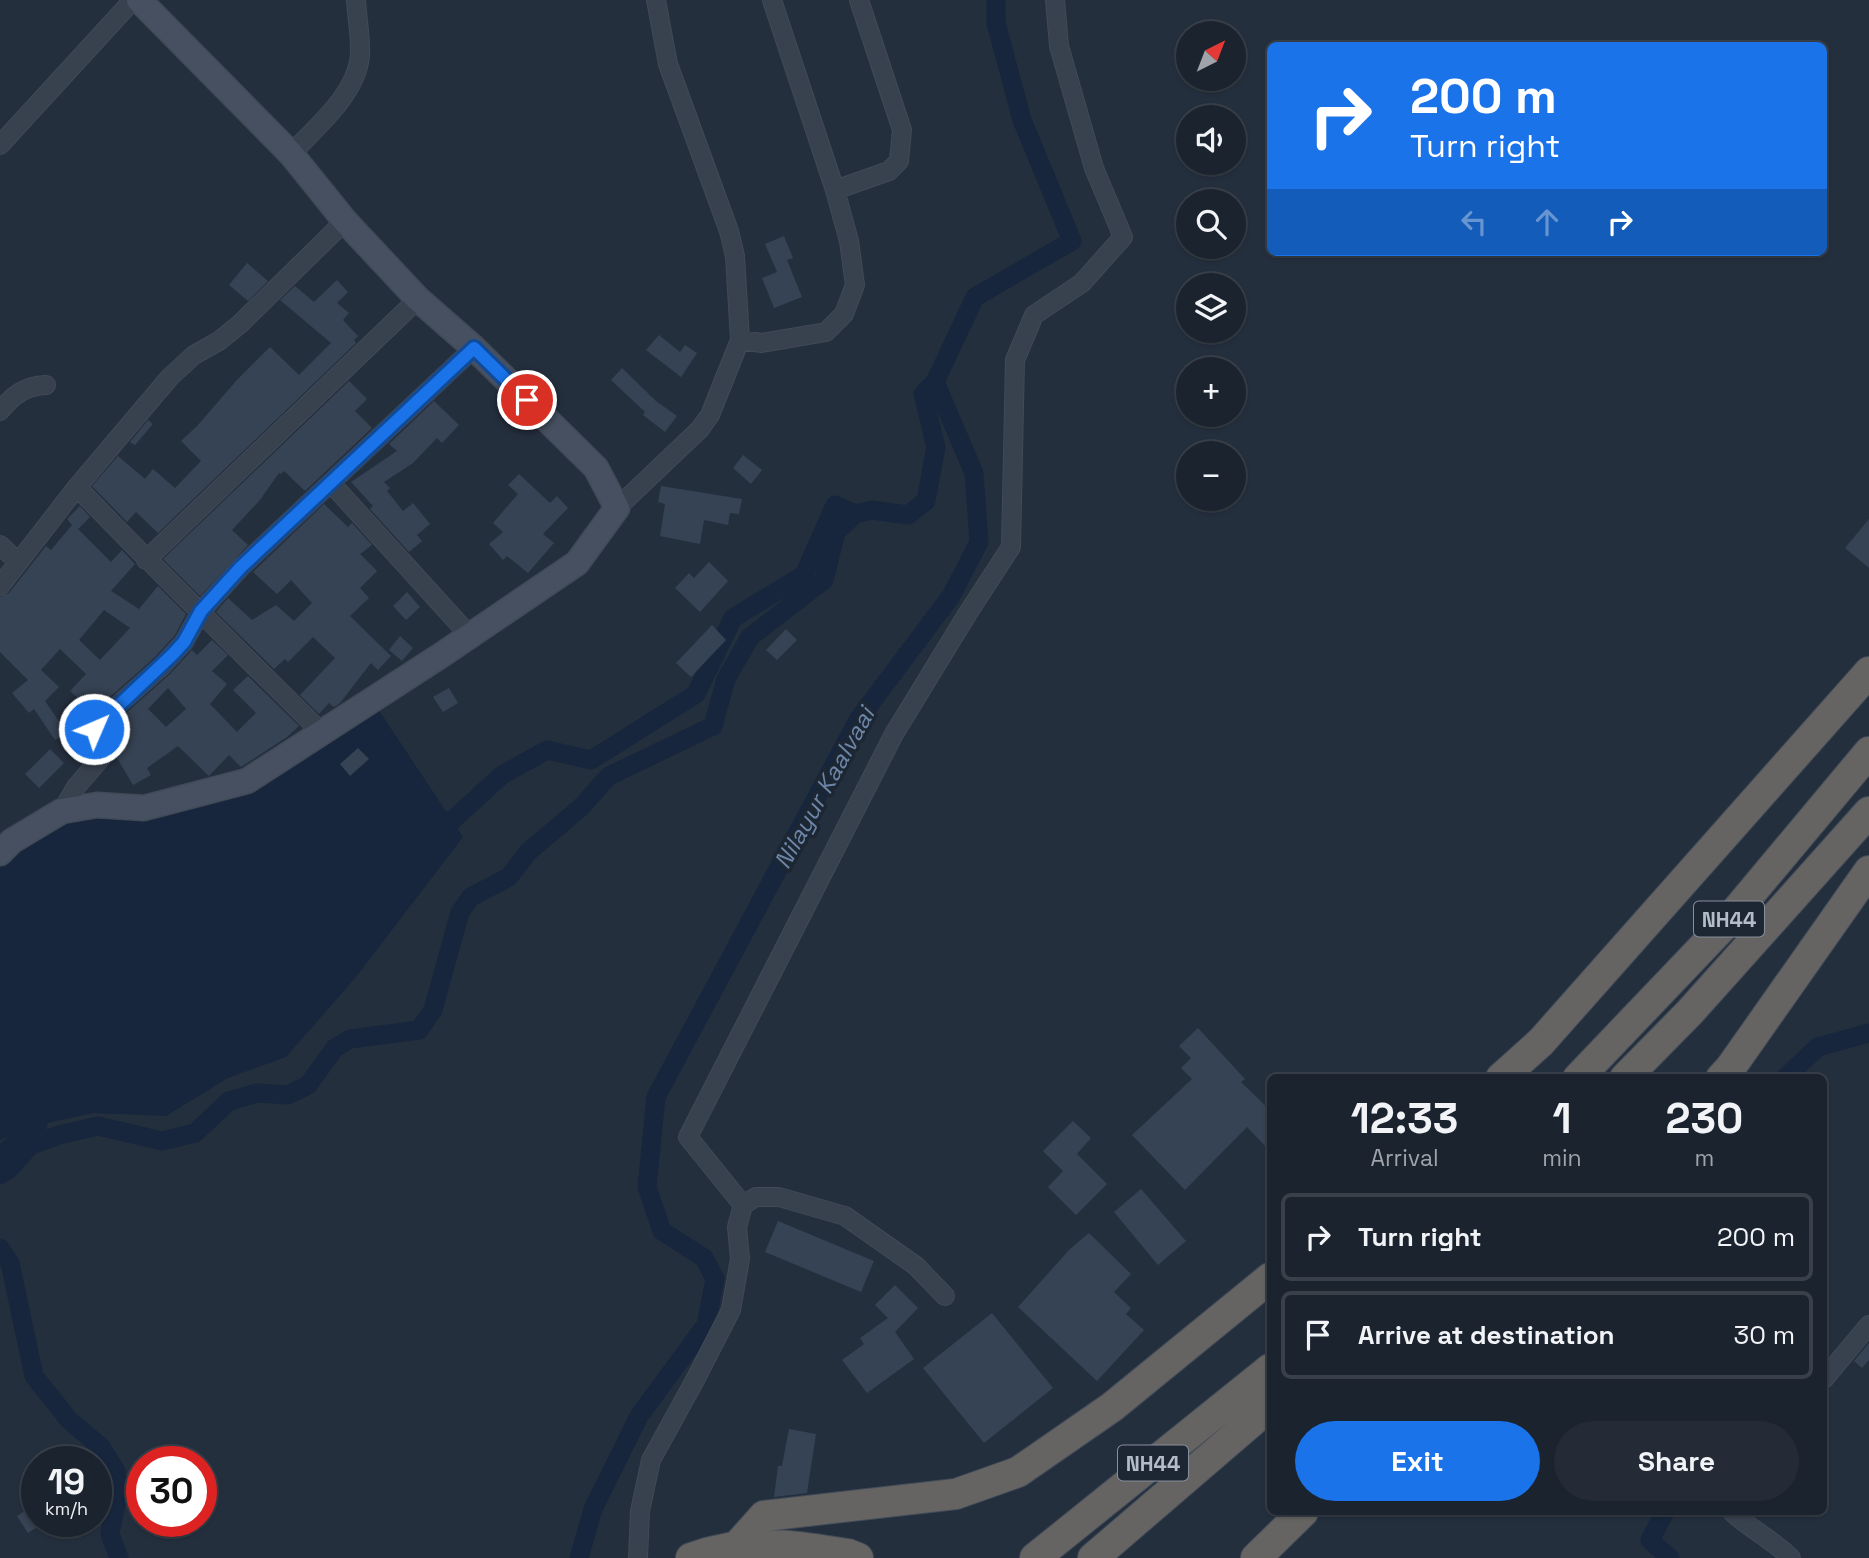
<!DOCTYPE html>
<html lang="en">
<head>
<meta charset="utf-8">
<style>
	body { margin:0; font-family:"Space Grotesk",sans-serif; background:#242b36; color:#f1f3f6; height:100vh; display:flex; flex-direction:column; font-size:26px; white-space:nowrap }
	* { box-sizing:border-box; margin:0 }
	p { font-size:23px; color:#a0a4aa }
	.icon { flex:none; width:38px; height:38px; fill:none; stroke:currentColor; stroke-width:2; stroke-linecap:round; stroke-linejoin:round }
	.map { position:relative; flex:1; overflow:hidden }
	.panel { position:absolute; left:1267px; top:1074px; width:560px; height:441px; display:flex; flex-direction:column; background:#1b232e; border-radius:10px; box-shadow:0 2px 5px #0004,0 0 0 2px #39404a }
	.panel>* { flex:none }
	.guide { position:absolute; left:1267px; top:42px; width:560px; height:214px; border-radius:10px; box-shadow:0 2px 5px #0004,0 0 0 2px #39404a; background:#1a73e8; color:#fff; overflow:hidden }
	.needle { width:46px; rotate:42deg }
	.fabs { position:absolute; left:1176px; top:21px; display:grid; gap:14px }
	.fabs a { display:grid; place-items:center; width:70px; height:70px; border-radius:50%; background:#1b232e; box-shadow:0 2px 5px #0004,0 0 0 2px #39404a; font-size:35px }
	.speed { position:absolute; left:21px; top:1446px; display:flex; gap:14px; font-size:35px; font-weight:700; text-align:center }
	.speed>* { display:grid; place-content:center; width:91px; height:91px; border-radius:50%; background:#1b232e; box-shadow:0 2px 5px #0004,0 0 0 2px #39404a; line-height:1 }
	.speed small { font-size:18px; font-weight:400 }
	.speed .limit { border:10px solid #d22; background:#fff; color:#111 }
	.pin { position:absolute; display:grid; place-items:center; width:60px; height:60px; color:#fff; margin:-30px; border:4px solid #fff; border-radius:50%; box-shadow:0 2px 7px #0007 }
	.me { position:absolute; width:77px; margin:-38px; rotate:45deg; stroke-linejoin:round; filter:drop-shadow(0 0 5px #0008) }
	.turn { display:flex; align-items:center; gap:24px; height:147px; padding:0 28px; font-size:32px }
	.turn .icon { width:91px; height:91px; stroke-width:2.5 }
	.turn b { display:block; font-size:49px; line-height:60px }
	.lanes { display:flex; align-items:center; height:66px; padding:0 28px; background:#0003; justify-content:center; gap:35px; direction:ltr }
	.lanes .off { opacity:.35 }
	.eta { display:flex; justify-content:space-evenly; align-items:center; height:119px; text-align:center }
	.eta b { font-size:42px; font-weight:800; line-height:49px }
	.action { display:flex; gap:14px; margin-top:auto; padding:14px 28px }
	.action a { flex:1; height:80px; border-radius:42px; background:#1a73e8; color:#fff; font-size:28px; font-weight:800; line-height:80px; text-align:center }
	.action a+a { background:#242b36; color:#f1f3f6 }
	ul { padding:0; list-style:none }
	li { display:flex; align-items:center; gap:21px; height:88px; margin:0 14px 10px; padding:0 14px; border:4px solid #39404a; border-radius:10px }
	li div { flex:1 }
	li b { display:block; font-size:26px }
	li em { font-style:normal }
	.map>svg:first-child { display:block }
</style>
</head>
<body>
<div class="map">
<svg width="1869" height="1558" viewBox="0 0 1869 1558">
	<rect width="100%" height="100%" fill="#242f3e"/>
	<path fill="#17263c" d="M378,709L463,837L356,977L286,1057L228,1078L166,1116L93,1113L38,1125L0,1140V867L29,839L65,819L156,815Z"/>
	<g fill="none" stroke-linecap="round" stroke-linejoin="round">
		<path stroke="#17263c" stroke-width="19" d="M433,838L502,775L547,750L591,760L696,694L733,618L804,575L835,505L855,514
			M1785,1078L1818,1047L1869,1033
			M0,1156L38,1125L28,1104
			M0,1175L8,1170L31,1145L59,1135L98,1126L162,1141L195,1133L229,1101L257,1093L288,1095L308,1085L335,1048L350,1039L419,1030L433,1010L460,912L471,897L509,877L528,852L581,807L609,776L713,726L726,679L750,637L824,580L836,532L855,514L872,510L908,515L926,501L936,447L923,394L935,382
			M0,1248L10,1263L34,1376L69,1420L101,1447L116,1471L118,1494L110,1534L119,1558
			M1665,1512L1650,1540L1670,1558
			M579,1558L593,1509L639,1416L706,1325L715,1279L704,1258L662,1231L647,1187L656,1097L858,720L951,596L979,542L974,473L935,382L975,297L1072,241L1022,120L996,23V0"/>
	</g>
	<path fill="#364354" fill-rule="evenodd" d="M784,236L793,258L787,260L802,297L774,308L762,278L777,272L765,244Z
		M247,263L268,281L248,301L229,285Z
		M337,280L348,292L337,303L349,313L343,320L358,336L354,340L356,343L158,533L136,512L127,522L92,486L118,456L145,479L153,469L175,488L201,461L181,441L198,425L236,381L270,347L299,375L331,343L280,300L295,286L314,302Z
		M659,335L680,352L685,345L697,353L681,377L646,350Z
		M622,368L656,401L677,416L665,432L643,415L645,412L611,380Z
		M349,381L367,399L355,411L372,428L305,491L284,471L281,474L279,473L260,500L232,530L248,545L200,596L163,559Z
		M434,401L459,425L442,443L437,438L413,463L384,482L390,488L387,491L403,511L413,503L430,524L417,535L422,541L409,552L370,509L373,506L351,482L397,451L389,444Z
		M148,420L153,424L135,445L130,442Z
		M743,455L762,470L751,484L733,468Z
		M519,474L550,503L557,496L568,508L543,534L554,543L528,573L507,556L503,560L489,544L503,532L493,523L518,494L508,485Z
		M661,486L742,499L739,514L730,513L728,525L704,520L700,544L660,536L665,504L658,502Z
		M324,504L348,527L352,523L372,545L360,554L377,571L360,588L369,598L350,616L391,656L378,670L371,663L340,703L334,707L329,703L319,714L300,695L335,658L313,637L288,662L285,659L274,669L216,612L228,598L252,620L276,605L294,621L312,603L291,580L277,594L253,572Z
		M80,506L90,517L78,529L111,562L122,550L135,564L111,591L139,609L158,586L186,614L175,635L154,658L93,712L70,691L86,674L60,649L41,670L59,687L45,701L67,733L55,740L34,709L29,713L12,693L28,680L0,652V597L9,593L46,546L51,550L72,525L67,519ZM104,610L130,628L100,660L79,640Z
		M1869,519V568L1845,548Z
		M709,562L728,581L700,612L675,588L689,573L694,578Z
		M407,592L420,607L406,620L393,606Z
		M712,625L726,640L691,677L676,663Z
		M786,629L797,640L777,660L766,650Z
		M400,636L413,648L402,661L389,650Z
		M212,640L228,655L212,671L227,684L210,704L237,732L256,713L233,690L248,676L299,726L287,737L241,767L229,755L209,776L178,746L147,768L151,775L133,785L114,753L124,747L107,730L170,674L192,650L197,655ZM168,688L186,709L166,727L148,709Z
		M449,688L458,703L443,712L433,697Z
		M358,748L369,759L350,776L340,764Z
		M50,749L64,763L39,788L25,774Z
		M1198,1028L1245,1079L1241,1082L1270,1110V1151L1247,1127L1185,1190L1132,1135L1192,1079L1181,1068L1191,1058L1179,1046Z
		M1073,1121L1091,1138L1077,1154L1107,1184L1076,1215L1048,1187L1063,1171L1043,1151Z
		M1141,1189L1186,1241L1158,1265L1114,1212Z
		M778,1221L874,1261L861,1292L765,1252Z
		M1089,1233L1131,1274L1114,1292L1131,1308L1126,1314L1144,1330L1097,1381L1018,1307L1070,1249Z
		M895,1285L918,1308L895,1332L914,1359L867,1393L842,1360L864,1344L860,1338L888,1318L875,1305Z
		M992,1313L1053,1388L984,1443L923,1368Z
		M1869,1343V1360L1862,1368L1854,1361Z
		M789,1429L816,1434L807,1493L774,1497L778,1466H782Z
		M37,1503V1527L28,1533L17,1516Z"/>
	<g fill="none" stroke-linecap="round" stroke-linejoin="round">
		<g stroke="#414a57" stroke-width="20">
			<path id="minor" d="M0,145L133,0
				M291,154C316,127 356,95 360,56C361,38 357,18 356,0
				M835,190L889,171L899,161L902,130L859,0
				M740,340L762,343L826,332L844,314L855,285L849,241L835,190L772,0
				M0,411C13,395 25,386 46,385
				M331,483L470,636
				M77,487C157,571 240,651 322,733
				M617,508L700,429L710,415L740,340L735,256L729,231L668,64L656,0
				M0,545L18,562
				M146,560L418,299
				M0,586L77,487L170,377L194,355L219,341L240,324L345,221
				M62,811L76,787L101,758L102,749L93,738L94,729L99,722L162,666L184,642L201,611L241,567L474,348
				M743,1205L688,1137L894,734L968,613L1011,547L1015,360L1034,315L1082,283L1123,237L1094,168L1059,46L1055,0
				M1824,1379L1869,1325
				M1732,1512C1750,1529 1773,1540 1791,1558
				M638,1558L640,1511L651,1460L694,1382L731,1310L740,1259L737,1227L743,1205L756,1197H779L845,1216L916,1266L945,1296"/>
		</g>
		<g stroke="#414a57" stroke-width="27">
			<path id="secondary" d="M0,853L12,841L62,811L97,805L144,808L247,781L443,654L577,563L617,508L596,468L474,348L418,299L345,221L291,154L139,0"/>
		</g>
		<g stroke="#434c59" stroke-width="32">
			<path id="trunk" d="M1501,1078L1541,1042L1869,672
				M1578,1078L1726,923L1869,752
				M1625,1078L1690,1012L1869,812
				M1721,1078L1731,1067L1869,871
				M738,1545L764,1516L956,1494L1018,1472L1112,1407L1270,1278
				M691,1558C749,1537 789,1545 848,1554L858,1558
				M1035,1558L1270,1369
				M1093,1558L1270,1406
				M1256,1558L1303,1512"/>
		</g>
		<use href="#minor" stroke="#38414e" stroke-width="18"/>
		<use href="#secondary" stroke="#465061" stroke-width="24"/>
		<use href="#trunk" stroke="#656462" stroke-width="30"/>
	</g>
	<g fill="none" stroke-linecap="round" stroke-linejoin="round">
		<g stroke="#114b97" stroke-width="18">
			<path id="route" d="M94,729L173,654L184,642L201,611L241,567L474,348L527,400"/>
		</g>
		<use href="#route" stroke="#1a73e8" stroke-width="12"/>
	</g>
	<g text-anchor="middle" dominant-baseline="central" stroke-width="7" stroke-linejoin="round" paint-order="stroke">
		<g fill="#1d2633" stroke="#878f9c" stroke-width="2">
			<rect x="1694" y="901.5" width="70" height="35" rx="5"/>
			<rect x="1118" y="1445.5" width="70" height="35" rx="5"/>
		</g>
		<g font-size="21" font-weight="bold" fill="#b4bcc9">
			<text x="1729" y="919">NH44</text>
			<text x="1153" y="1463">NH44</text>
		</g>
		<g font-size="24" font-style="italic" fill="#6d86a8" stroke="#1d2633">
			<text transform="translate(824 788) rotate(-61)">Nilayur Kaalvaai</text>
		</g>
	</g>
</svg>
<div class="fabs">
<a><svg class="needle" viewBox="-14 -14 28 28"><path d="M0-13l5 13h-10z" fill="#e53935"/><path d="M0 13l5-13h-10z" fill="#a0a4aa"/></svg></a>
<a><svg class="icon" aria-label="sound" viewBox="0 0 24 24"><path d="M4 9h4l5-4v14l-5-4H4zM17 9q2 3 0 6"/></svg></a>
<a><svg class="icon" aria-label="search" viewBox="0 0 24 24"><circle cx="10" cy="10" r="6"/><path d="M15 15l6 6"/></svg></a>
<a><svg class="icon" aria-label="layers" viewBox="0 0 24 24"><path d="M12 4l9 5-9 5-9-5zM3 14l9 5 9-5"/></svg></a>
<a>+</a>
<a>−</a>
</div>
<div class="speed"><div>19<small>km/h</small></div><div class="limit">30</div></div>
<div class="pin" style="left:527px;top:400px;background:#d93025"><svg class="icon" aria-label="arrive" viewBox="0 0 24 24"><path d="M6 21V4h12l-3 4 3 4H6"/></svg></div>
<svg class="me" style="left:94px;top:729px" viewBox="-20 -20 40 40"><circle r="17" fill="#1a73e8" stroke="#fff" stroke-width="3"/><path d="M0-11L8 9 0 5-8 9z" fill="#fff"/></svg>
<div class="guide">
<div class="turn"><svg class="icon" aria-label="right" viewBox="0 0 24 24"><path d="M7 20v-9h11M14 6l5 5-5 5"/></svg><div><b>200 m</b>Turn right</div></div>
<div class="lanes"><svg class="icon off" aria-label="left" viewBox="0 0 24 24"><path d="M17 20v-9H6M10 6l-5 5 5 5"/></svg><svg class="icon off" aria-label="ahead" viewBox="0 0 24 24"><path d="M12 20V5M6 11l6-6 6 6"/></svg><svg class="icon" aria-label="right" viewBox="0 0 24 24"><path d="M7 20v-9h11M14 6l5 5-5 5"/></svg></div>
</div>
<section class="panel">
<div class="eta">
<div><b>12:33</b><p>Arrival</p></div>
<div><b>1</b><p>min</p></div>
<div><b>230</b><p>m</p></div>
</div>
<ul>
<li><svg class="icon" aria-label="right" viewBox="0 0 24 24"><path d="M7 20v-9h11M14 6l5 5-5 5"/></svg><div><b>Turn right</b></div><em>200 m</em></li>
<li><svg class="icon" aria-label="arrive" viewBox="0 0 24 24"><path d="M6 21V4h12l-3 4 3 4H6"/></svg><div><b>Arrive at destination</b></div><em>30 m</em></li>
</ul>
<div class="action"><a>Exit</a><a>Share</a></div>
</section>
</div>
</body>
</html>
